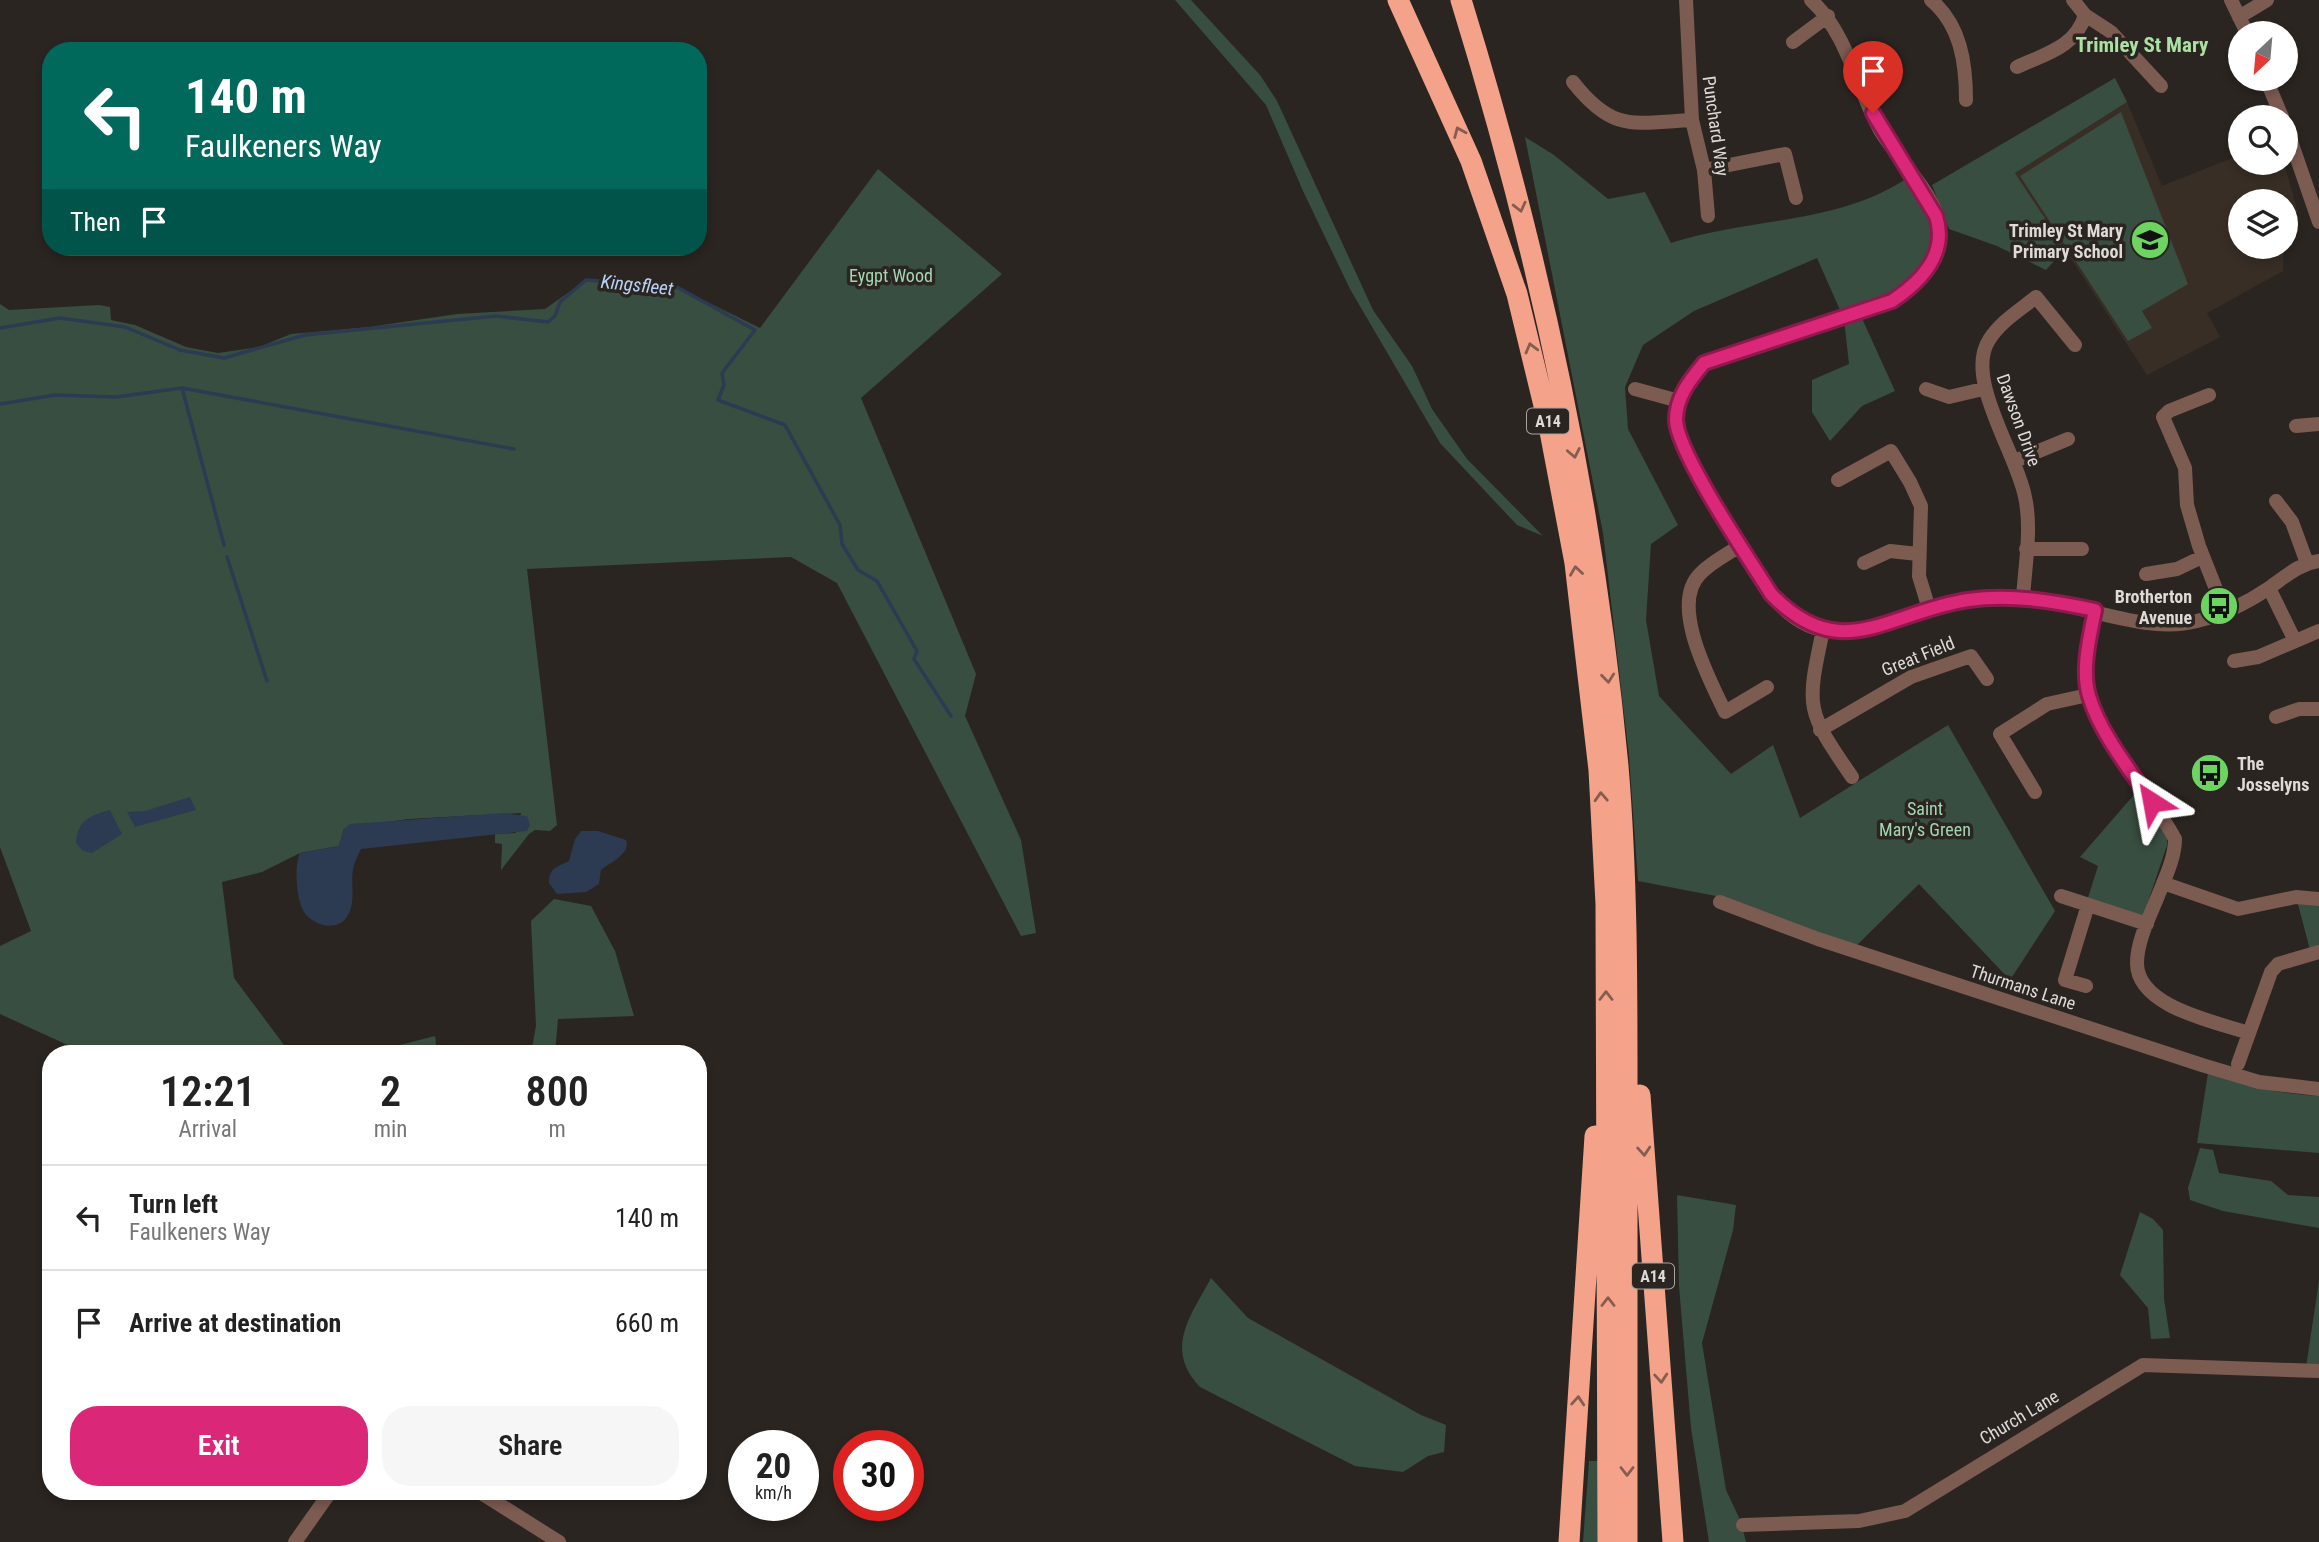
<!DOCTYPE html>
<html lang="en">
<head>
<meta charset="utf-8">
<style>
	body { margin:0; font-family:"Roboto Condensed",sans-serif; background:#f6f6f6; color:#222; height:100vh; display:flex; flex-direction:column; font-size:26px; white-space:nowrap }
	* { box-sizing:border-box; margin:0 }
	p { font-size:23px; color:#767676 }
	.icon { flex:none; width:38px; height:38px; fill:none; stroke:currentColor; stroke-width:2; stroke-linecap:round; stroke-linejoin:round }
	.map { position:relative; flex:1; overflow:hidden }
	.panel { position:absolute; left:42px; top:1045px; width:665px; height:455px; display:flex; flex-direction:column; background:#fff; border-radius:28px; box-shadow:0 4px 10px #0003 }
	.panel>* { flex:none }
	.guide { position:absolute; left:42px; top:42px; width:665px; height:214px; border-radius:28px; box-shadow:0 4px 10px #0003; background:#00695c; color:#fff; overflow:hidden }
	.needle { width:46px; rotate:206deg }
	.controls { position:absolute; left:2228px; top:21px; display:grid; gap:14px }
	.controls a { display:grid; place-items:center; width:70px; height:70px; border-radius:50%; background:#fff; box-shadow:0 4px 10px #0003; font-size:35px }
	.speed { position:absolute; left:728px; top:1430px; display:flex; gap:14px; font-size:35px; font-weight:700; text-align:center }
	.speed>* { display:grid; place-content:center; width:91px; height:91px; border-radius:50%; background:#fff; box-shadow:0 4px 10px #0003; line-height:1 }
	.speed small { font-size:18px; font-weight:400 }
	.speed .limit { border:10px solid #d22; background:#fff; color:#111 }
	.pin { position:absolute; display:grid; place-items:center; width:60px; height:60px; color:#fff; margin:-72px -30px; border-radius:50% 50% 50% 0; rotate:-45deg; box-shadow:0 0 7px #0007 }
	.pin .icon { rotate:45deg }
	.me { position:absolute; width:77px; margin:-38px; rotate:326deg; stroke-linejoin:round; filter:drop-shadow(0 0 5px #0008) }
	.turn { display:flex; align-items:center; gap:24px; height:147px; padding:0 28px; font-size:32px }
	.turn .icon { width:91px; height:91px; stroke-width:2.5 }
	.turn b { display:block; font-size:49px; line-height:60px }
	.then { display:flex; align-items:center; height:66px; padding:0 28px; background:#0003; gap:14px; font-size:26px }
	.eta { display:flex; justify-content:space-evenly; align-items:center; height:119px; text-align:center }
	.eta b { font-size:42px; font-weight:600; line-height:49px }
	.cta { display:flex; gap:14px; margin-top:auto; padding:14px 28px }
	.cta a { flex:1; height:80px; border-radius:28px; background:#db2777; color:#fff; font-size:28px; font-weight:600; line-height:80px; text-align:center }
	.cta a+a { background:#f6f6f6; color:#222 }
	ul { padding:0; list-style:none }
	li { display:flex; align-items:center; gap:21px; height:105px; padding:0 28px; border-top:2px solid #e0e0e0 }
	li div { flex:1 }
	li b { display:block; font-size:26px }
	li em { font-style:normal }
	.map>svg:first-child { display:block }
</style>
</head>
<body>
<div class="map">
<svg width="2319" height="1542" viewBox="0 0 2319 1542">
	<rect width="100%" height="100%" fill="#2b2521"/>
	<path fill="#382e26" d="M2127,102L2162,186L2240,155V163H2284L2298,213L2287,217L2286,234V201H2240V247H2284L2283,271L2207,313L2220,337L2147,375L2015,173Z"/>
	<path fill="#384e40" d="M1175,0H1191L1260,75L1277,101L1373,310L1412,366L1432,409L1467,459L1543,536L1517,525L1440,443L1350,289L1303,191L1266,105Z
		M2115,78L2127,102L2015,173L2065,249L2046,270L1997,246L1949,229L1932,185Z
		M2121,112L2188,284L2142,311L2152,328L2128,341L2020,176Z
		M1525,137L1554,155L1608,199L1645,192L1671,243C1751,217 1841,225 1912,175L1940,229L1924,276L1860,314L1895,391L1862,406L1830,441L1812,412V380L1849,364L1844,319L1817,258L1694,311L1643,345L1625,387L1628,429L1678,525L1651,544L1646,620L1659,696L1731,774L1773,745L1800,818L1948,725L2055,911L2010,980L1919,884L1855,947L1716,896L1638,881L1629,756L1603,533Z
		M878,169L1002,274L861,398L976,674L965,716L1021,840L1036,933L1021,936L837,583L791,557L527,569L557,825L550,831L535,830L529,834L501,870L502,844L495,843V834L516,833L521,813L408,819L344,829L339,846L300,853L262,872L222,882L234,978L290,1053H85L0,1014V946L31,931L0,847V304L9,310L99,305L110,307L111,320L135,325L186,347L218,353L259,347L291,334L369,327L457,314L545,309L586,280L675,286L760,328Z
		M2139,789L2167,837V845L2143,917L2087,901L2098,866L2080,857Z
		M554,899L591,906L615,951L634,1016L558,1019L555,1053H531L536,1026L531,921Z
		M2298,904H2319V947L2310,950Z
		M435,1036L437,1053H369Z
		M2208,1073C2245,1086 2279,1094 2319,1096V1153L2197,1143Z
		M2200,1148L2213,1150L2219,1173L2271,1181L2288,1195L2319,1197V1228L2223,1211L2190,1200L2188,1188Z
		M1677,1195L1736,1205L1733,1230L1702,1343L1726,1490L1741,1522L1746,1542H1709L1691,1428L1679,1286Z
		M2140,1212L2153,1219L2163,1230L2164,1299L2170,1338L2151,1339L2148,1308L2120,1275Z
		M1211,1278L1248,1318L1421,1415L1446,1425L1444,1452L1428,1456L1403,1472L1355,1466L1200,1387C1164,1349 1190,1317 1211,1278Z
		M2319,1281V1367H2306Z
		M1589,1461H1604V1542H1583Z"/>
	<path fill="#2c3b52" d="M190,797L196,810L135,827L127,812L145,811Z
		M110,810L122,834L92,853L83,851L76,843C77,821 90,815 110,810Z
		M503,813L527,816L530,825L527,831L361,849C358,855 354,863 353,869C350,885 357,904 346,918C336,932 312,925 304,912C296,900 294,865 300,853L339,846L344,829L350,824Z
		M581,831H598L626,840C631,854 611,862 601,870L599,884L586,892L557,894L549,883C549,867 558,867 569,861L575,839Z"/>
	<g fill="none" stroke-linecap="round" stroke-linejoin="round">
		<path stroke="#2c3b52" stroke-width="3.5" d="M0,328L60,318L125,327L180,350L224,358L305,335L496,316L548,322L555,316L560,302L586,280L675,286L755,330L722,373L724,385L718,400L785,425L840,525L842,544L858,570L877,581L917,651L914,659L951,716
			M182,388L224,545
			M0,404L55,395L116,397L182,388L514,449
			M227,557L267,681"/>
		<path stroke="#7c5b51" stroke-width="14" d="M1686,0L1692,120L1704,170L1708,216
			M1811,0C1848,34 1856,87 1880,130C1896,158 1939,197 1940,230C1942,263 1917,284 1892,301L1704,364C1660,413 1679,440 1708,491C1728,525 1747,564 1771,595C1825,662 1878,620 1941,605C1968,599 1997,597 2025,599C2079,602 2144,635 2197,621C2222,615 2247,603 2269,588C2285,577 2298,564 2319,561
			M1931,0C1961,25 1966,64 1966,100
			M2231,0L2247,33
			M2085,15L2111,32L2161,86
			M2239,17L2267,0
			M1793,42L1828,16
			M2017,67C2045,54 2076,47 2085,15L2073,0
			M2266,79L2282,117
			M1573,82C1613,133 1633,123 1692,120
			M2286,127L2319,222
			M1704,170L1785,154L1796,198
			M1635,389L1679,401
			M1926,389L1949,397L1983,389
			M2209,395L2169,411L2163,417L2185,468L2187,505L2199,546L2225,612
			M2296,426L2319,424
			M2015,461L2068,439
			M1838,480L1891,451L1910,482L1921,506L1919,576L1929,609
			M2276,501L2292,522L2307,563
			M1741,545C1728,554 1711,562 1700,574C1669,605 1710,680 1725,712L1767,687
			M2026,549H2082
			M1864,563L1890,551L1918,554
			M2146,574L2177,569L2202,557
			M2269,588L2295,641
			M2023,598C2025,566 2032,528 2025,497C2017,454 1964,378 1989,340C2000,322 2020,310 2036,297L2075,345
			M2095,610C2090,637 2081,669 2089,696C2104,746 2150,792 2175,839C2175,858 2165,878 2158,896C2150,916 2137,941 2137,963C2137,1007 2216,1022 2249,1033
			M1823,630C1806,709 1806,710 1852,777
			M2234,661L2258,657L2319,631
			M2276,717L2299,709H2319
			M1820,730L1911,677L1971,656L1987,679
			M2035,792L2000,734L2047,704L2088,695
			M2163,883L2238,909L2296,897L2319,899
			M2061,896L2147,924
			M1720,902L1818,939L2202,1065L2259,1082L2319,1089
			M2086,986L2065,980L2088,905
			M2238,1064L2271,972L2278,964L2319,952
			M478,1491L559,1542
			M1743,1525L1859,1521L1905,1511L2143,1365L2319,1371
			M295,1542L331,1491"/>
		<path stroke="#f4a289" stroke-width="21" d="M1398,0L1471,161L1517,294L1549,426L1575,563L1599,770L1606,904L1608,1542
			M1461,0C1538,249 1594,506 1618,766C1628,886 1627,1007 1627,1127C1627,1265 1627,1404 1627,1542
			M1640,1095L1673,1542
			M1569,1542L1595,1136"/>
	</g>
	<defs><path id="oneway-chevron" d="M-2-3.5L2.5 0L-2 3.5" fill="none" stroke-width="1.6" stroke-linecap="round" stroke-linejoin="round" transform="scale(1.75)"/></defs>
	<g stroke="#855d50">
		<use href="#oneway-chevron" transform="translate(1459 132) rotate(-113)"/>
		<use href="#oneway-chevron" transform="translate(1520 207) rotate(76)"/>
		<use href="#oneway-chevron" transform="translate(1531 348) rotate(-105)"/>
		<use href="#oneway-chevron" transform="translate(1574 453) rotate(79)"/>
		<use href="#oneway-chevron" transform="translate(1576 571) rotate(-98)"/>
		<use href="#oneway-chevron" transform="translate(1608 678) rotate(84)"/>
		<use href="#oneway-chevron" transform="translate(1601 797) rotate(-93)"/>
		<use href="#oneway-chevron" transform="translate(1606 996) rotate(-90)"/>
		<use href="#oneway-chevron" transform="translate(1644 1151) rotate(86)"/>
		<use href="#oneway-chevron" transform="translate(1608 1302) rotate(-90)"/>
		<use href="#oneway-chevron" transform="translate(1661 1378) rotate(86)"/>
		<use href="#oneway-chevron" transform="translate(1578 1401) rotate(-86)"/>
		<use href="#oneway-chevron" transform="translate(1627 1471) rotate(90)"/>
	</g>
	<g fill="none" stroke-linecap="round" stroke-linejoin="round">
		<g stroke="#8e194d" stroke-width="18">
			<path id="route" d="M1873,113L1936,216C1948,254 1922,281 1892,301L1704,363C1690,380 1676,397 1676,420C1677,453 1750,560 1771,594C1841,667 1888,612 1968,600C2011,594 2053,601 2095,610C2090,636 2081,669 2089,696C2100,733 2130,770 2152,802"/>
		</g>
		<use href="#route" stroke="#db2777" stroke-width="12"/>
	</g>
	<defs>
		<g id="school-disc" transform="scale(2.0125)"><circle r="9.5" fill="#6dd361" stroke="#2b2521"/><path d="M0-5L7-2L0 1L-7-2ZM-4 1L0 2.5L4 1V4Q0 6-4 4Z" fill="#111"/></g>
		<g id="bus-disc" transform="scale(2.0125)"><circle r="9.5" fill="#6dd361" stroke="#2b2521"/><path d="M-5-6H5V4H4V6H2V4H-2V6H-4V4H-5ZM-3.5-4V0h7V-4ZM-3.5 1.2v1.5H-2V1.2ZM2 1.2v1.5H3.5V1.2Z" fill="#111"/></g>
	</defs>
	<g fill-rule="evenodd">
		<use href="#school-disc" x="2150" y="240"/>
		<use href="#bus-disc" x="2219" y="606"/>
		<use href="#bus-disc" x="2210" y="773"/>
	</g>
	<g text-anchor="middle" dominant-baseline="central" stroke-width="7" stroke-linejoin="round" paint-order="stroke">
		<g fill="#2b2521" stroke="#a8a4a0" stroke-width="2">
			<rect x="1527" y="408.5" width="42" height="25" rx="5"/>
			<rect x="1632" y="1263.5" width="42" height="25" rx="5"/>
		</g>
		<g font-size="16" font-weight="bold" fill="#dedad7">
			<text x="1548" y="421">A14</text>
			<text x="1653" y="1276">A14</text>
		</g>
		<g font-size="18" fill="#dedad7" stroke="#2b2521">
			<text transform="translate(1716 126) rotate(82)">Punchard Way</text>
			<text transform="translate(2019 420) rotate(70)">Dawson Drive</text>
			<text transform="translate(1918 656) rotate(-22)">Great Field</text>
			<text transform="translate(2023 987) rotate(18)">Thurmans Lane</text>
			<text transform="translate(2019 1417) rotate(-31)">Church Lane</text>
		</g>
		<g font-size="18" font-weight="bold" fill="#dedad7" stroke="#2b2521" text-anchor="end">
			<text x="2123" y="230">Trimley St Mary<tspan x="2123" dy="21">Primary School</tspan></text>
			<text x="2192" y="596">Brotherton<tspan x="2192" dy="21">Avenue</tspan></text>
			<text x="2237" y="763" text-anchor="start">The<tspan x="2237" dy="21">Josselyns</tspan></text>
		</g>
		<g font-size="18" fill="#a2d7b3" stroke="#2b2521">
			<text x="891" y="275">Eygpt Wood</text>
			<text x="1925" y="808">Saint<tspan x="1925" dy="21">Mary's Green</tspan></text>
		</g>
		<g font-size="19" font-style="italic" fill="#b8d1f7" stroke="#2b2521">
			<text transform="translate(637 285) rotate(6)">Kingsfleet</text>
		</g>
		<g font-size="21" font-weight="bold" fill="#abe1a3" stroke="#2b2521">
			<text x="2142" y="45">Trimley St Mary</text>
		</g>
	</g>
</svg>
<div class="controls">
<a><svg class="needle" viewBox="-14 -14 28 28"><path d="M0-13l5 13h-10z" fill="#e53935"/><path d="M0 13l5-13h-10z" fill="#767676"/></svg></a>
<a><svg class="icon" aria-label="search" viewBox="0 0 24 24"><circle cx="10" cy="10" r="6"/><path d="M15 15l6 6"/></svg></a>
<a><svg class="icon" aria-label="layers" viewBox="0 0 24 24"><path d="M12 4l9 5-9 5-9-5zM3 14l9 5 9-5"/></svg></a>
</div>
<div class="speed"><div>20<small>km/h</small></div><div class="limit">30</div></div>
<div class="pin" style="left:1873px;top:113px;background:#d93025"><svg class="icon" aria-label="arrive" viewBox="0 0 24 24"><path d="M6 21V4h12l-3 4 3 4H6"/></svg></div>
<svg class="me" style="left:2152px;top:802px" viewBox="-20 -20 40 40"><path d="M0-17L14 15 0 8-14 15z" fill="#db2777" stroke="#fff" stroke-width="4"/></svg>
<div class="guide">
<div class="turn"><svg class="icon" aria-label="left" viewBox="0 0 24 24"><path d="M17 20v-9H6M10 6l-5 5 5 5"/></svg><div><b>140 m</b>Faulkeners Way</div></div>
<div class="then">Then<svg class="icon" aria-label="arrive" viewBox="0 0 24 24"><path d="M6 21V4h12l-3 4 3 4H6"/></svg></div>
</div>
<section class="panel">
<div class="eta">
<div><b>12:21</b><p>Arrival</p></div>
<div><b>2</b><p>min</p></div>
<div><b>800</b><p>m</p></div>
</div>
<ul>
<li><svg class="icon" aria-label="left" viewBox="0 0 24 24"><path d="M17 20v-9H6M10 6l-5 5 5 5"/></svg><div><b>Turn left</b><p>Faulkeners Way</p></div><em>140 m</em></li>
<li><svg class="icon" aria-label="arrive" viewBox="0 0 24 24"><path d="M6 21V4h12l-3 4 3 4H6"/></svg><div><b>Arrive at destination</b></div><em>660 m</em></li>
</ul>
<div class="cta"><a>Exit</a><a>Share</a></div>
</section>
</div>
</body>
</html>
